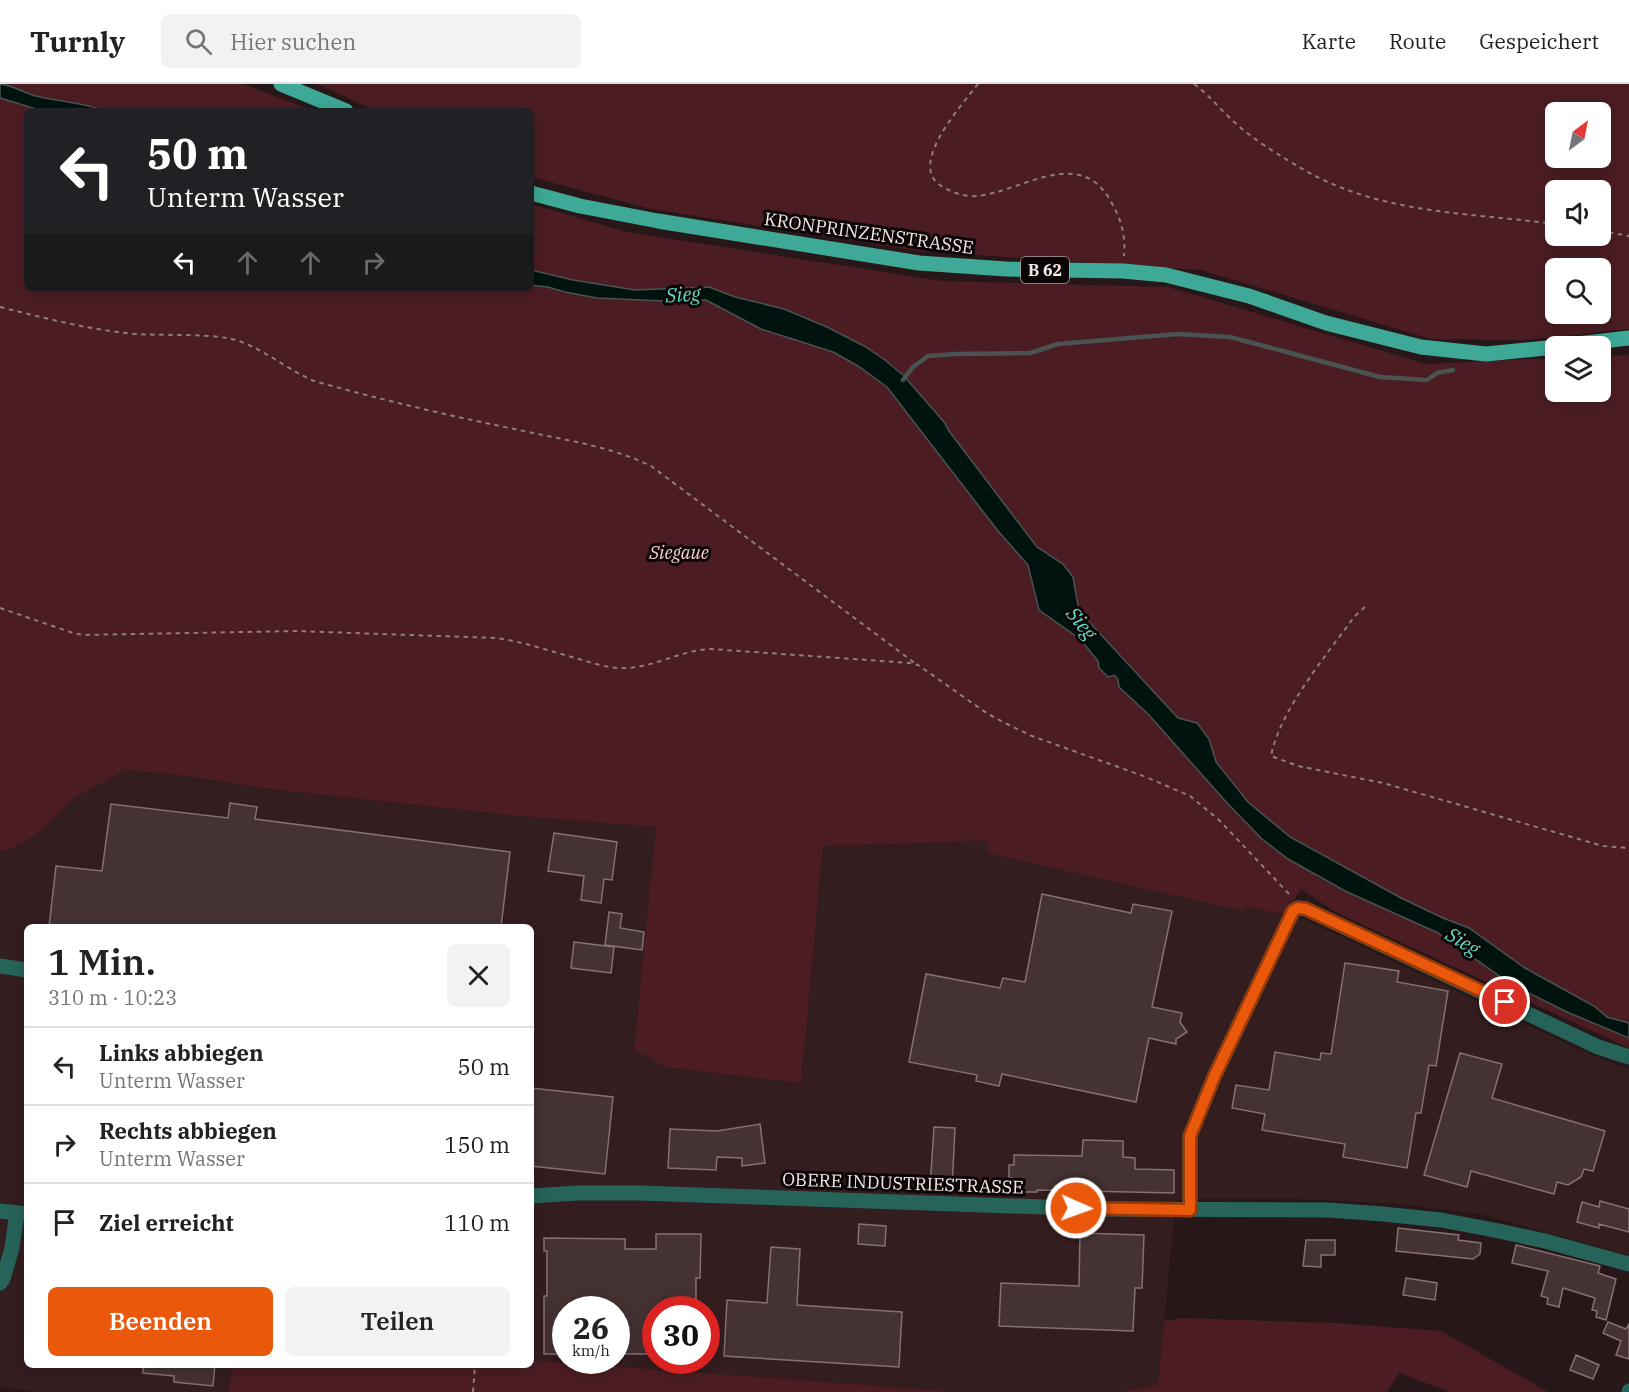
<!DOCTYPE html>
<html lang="de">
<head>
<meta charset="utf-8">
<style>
	body { margin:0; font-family:"IBM Plex Serif",serif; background:#f2f2f2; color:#222; height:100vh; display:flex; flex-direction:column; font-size:22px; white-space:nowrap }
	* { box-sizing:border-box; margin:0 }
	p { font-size:20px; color:#767676 }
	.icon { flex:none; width:33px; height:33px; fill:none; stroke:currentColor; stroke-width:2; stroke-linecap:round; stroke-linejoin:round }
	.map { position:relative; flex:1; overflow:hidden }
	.sheet { position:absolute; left:24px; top:840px; width:510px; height:444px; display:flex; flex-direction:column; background:#fff; border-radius:9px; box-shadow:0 3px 15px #0003 }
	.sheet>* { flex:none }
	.banner { position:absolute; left:24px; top:24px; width:510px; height:183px; border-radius:9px; box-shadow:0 3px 15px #0003; background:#202124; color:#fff; overflow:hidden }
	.needle { width:39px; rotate:32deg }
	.controls { position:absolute; left:1545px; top:18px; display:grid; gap:12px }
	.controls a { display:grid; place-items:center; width:66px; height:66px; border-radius:9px; background:#fff; box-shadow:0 3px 15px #0003; font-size:30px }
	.speed { position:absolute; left:552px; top:1212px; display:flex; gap:12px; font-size:30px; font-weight:700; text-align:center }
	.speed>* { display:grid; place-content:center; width:78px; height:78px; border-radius:50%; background:#fff; box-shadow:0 3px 15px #0003; line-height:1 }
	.speed small { font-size:15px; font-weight:400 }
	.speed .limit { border:9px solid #d22; background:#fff; color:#111 }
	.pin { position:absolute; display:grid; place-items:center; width:51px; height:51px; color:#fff; margin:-26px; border:3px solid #fff; border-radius:50%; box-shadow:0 2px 6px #0007 }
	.me { position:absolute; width:66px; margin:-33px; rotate:92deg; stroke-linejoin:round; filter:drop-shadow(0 0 4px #0008) }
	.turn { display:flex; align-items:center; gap:21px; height:126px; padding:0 24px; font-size:27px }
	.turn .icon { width:78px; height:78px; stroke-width:2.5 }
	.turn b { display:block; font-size:42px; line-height:51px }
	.lanes { display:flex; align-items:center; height:57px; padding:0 24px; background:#0003; justify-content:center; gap:30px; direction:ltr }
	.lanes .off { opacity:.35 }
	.round { display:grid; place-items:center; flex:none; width:63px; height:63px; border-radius:9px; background:#f2f2f2 }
	.overview { display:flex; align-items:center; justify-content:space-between; height:102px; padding:0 24px }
	h1 { font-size:36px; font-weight:600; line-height:45px }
	.primary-button { display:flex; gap:12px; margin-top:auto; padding:12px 24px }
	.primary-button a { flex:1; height:69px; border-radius:9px; background:#ea580c; color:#fff; font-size:24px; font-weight:600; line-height:69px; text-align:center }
	.primary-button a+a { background:#f2f2f2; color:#222 }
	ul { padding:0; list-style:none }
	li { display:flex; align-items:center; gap:18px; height:78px; padding:0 24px; border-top:2px solid #e0e0e0 }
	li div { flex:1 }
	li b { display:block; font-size:22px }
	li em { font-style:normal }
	header { display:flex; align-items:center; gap:36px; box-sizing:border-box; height:84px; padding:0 30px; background:#fff; border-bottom:2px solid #e0e0e0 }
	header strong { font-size:28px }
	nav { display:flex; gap:33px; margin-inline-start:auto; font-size:21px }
	.search { width:420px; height:54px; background:#f2f2f2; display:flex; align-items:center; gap:15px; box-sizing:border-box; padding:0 21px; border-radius:9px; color:#767676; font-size:22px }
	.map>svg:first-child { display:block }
</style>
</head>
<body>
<header>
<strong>Turnly</strong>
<div class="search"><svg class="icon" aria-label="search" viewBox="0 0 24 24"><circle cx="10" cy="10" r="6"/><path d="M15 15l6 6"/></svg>Hier suchen</div>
<nav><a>Karte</a><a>Route</a><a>Gespeichert</a></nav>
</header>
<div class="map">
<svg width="1629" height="1308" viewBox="0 0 1629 1308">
	<rect width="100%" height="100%" fill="#271718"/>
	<path fill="#341d1f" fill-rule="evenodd" d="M125,686L181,691L278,706L529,733L657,743L634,965L801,999L823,762L983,757L1210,815L1280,824L1589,970L1629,985V1171L1480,1130L1391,1119L1297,1115H1176L1158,1301L1118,1308H959L531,1276V843H27V1281H233L228,1308H36L0,1303V767L9,766L36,751L74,714ZM566,1226H616V1276H566ZM656,1226H706V1276H656Z"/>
	<path fill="#4b1d23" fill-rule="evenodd" d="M0,0H243L315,27H27V204H531V120L627,148L942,197L1168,203L1426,280L1555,274L1556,308H1600L1601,272L1629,271V939L1607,933L1593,922L1525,884L1469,844L1443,834L1401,814L1320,770L1315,792L1345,808L1438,849L1511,900L1567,928L1629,954V964L1335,828L1301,805L1286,830L1246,823L1244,827L987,769L989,759L983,757L823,762L801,999L666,983L634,965L656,743L529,733L278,706L179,691L125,686L74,714L36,751L9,766L0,767Z
		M317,0H1629V245L1524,256L1431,255L1201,186L918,167L651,125L531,93V27H376ZM1556,28H1600V74H1556ZM1556,106H1600V152H1556ZM1556,184H1600V230H1556Z
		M1181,1234L1335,1239L1441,1247L1548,1308H1450L1399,1289L1387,1308H1118L1158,1301L1164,1237Z
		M531,1276L959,1308H228L233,1281H531Z"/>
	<path fill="#00130f" stroke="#495350" stroke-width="1.5" d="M0,0C12,1 24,9 36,12C59,18 83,18 105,27H43L0,14Z
		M531,186L573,196L635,206L709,203L735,213L784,225L827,243L864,262L885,276L904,292L944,338L949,347L1037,463L1063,480L1073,493L1079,527L1178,634L1197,639L1209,655L1216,678L1248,718L1290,753L1401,814L1443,834L1469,844L1525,884L1594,922L1607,933L1629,939V954L1567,928L1511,900L1438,849L1345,807L1288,775L1262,755L1228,720L1148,630L1119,603L1118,595L1114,591L1108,593L1099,584L1098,577L1080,555L1039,526L1028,481L998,447L887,303L858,282L833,268L761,245L706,216L664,217L597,214L565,208L548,203L531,201Z"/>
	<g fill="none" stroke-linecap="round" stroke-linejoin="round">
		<path stroke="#495350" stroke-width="4.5" d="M903,296L913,283L928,272L956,270L1030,269L1058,260L1178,250L1230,253L1380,293L1427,296L1437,289L1453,286"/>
	</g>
	<path fill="#453233" stroke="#867071" stroke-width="1.5" d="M230,719L257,723L255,735L510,768L501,843H49L56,782L102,787L111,720L228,734Z
		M554,749L617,758L612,796L604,795L601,819L581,816L584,792L548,787Z
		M1042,810L1131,829L1133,820L1172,827L1152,923L1182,929L1180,938L1187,948L1176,955V960L1149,954L1136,1018L1002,990L999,1002L976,997L977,991L909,978L926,890L1000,904L1003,894L1025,898Z
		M609,828L622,830L620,844L644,848L642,866L605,861Z
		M574,858L614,863L611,889L571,884Z
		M1345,879L1399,887L1397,898L1448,907L1436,982L1429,981L1421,1029H1416L1407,1084L1343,1073L1345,1060L1262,1046L1265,1030L1232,1024L1236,1001L1269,1006L1275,968L1320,976L1321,969L1331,970Z
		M1460,969L1502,980L1492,1014L1605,1047L1593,1087L1584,1085L1581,1093L1568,1101L1557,1098L1554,1110L1471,1087L1467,1103L1424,1091Z
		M531,1004L613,1013L605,1090L531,1082Z
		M760,1040L765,1079L742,1082V1074L717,1073L716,1086L668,1084L670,1045L717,1047Z
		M934,1043L955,1044L952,1105L930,1103Z
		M1083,1056L1123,1057V1073L1135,1074V1085L1174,1086V1109L1037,1106V1108H1013V1094H1009V1081H1014V1071L1082,1072Z
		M1600,1117L1629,1125V1148L1599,1140V1144L1577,1138L1582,1118L1599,1123Z
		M859,1140L886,1142L885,1162L858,1160Z
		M1398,1144L1459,1151L1458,1156L1481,1159L1480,1170L1473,1175L1396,1167Z
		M1080,1149L1144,1151L1142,1204H1135L1133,1247L999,1242L1001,1199L1079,1202Z
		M656,1150H701L700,1194H696V1226H656V1270H616V1226H566V1270H544V1212H547V1167H544V1154L625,1155V1165H656Z
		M1306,1156H1335V1171H1321V1183L1303,1182Z
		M1516,1161L1600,1182L1598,1189L1616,1195L1606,1236L1596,1233L1597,1227L1592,1226L1595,1214L1563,1204L1559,1223L1547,1220L1548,1214L1541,1212L1548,1187L1512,1179Z
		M771,1163L800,1165L797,1221L902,1228L899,1283L724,1272L727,1216L767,1219Z
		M1406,1194L1437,1199L1435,1216L1403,1211Z
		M1608,1238L1626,1245L1629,1240V1275L1616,1271L1621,1257L1603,1249Z
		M1576,1271L1599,1281L1593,1295L1570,1286Z
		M143,1281H215L213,1302L174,1298V1292L143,1289Z"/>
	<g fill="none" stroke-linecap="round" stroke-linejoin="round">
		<path stroke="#8c7d7e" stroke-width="2" stroke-dasharray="4.5 4.5" stroke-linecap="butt" d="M978,0C962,21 905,83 943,103C953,109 966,113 978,112C1022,107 1079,62 1110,116C1121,134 1126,152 1124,172
			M1194,0C1208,10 1218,23 1231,35C1250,54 1282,73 1306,87C1382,130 1471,129 1556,140
			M1600,147L1629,152
			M0,223C45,234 89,246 136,250C167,252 202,249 232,255C258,261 288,286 314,297C382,316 451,332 519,346C564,356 610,362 651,382L916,580
			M1365,523L1354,533C1326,572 1280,626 1271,672L1298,682L1383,699L1603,762L1629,764
			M0,524L73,549L83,551L296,547L497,554C523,558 547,566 572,573C590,578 608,585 626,584C655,583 682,566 711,565L910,579L918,581L988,630L1009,641L1032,652L1146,693L1190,712L1219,736L1290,811
			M473,1308L475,1281"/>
		<path stroke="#266459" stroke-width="15" d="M0,882L27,886
			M531,1112L577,1109H639L1099,1125L1328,1126L1383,1130L1441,1136L1494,1146L1545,1157L1629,1180
			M1190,1126V1052L1214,993L1293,827L1298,824L1306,825L1598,963L1629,973
			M0,1127L27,1130
			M0,1199L3,1195L12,1164L17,1129
			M1629,1308V1307"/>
		<path stroke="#3fa997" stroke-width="15" d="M281,0L346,27
			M531,109L580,122L658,137L919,179L1006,185L1123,187L1166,191L1249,212L1326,239L1421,263L1486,270L1556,263
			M1559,262L1629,254"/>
	</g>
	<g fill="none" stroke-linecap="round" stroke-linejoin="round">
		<g stroke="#983908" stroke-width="15">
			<path id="route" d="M1076,1124L1190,1126V1052L1214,993L1293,827L1298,824L1306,825L1505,918"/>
		</g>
		<use href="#route" stroke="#ea580c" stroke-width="10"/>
	</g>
	<g text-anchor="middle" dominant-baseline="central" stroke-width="6" stroke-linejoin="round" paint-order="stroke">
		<rect fill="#0b0505" stroke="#aea3a4" stroke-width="1.5" x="1021" y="173" width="48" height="26" rx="4.5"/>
		<g font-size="16" font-weight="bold" fill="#f4e7e8">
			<text x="1045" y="186">B 62</text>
		</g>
		<g font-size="18" fill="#f4e7e8" stroke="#0b0505">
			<text transform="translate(869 149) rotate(8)">KRONPRINZENSTRASSE</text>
			<text transform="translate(903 1099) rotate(2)">OBERE INDUSTRIESTRASSE</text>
		</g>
		<g font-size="18" font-style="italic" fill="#f9cfd2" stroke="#0b0505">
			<text x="679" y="468">Siegaue</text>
		</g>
		<g font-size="20" font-style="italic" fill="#5fdec7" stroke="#0b0505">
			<text transform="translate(683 210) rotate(-3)">Sieg</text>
			<text transform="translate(1082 539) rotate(51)">Sieg</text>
			<text transform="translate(1463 857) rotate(31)">Sieg</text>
		</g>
	</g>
</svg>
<div class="controls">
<a><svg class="needle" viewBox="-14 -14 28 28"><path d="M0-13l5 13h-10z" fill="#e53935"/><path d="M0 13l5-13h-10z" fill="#767676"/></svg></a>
<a><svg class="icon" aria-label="sound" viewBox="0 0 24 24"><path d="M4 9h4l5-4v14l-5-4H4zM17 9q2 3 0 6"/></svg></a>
<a><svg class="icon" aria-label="search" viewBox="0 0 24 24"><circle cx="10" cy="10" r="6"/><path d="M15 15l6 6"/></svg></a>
<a><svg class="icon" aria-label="layers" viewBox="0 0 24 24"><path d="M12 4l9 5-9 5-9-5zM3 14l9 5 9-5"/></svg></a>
</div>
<div class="speed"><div>26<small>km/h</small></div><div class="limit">30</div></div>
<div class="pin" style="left:1505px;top:918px;background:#d93025"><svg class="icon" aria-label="arrive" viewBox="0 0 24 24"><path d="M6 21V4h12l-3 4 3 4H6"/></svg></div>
<svg class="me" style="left:1076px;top:1124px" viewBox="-20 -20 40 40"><circle r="17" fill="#ea580c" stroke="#fff" stroke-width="3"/><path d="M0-11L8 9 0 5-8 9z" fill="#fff"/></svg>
<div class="banner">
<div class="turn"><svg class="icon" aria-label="left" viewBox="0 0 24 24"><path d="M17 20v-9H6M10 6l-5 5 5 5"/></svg><div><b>50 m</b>Unterm Wasser</div></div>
<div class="lanes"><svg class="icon" aria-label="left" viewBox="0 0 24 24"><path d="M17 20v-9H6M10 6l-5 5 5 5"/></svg><svg class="icon off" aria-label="ahead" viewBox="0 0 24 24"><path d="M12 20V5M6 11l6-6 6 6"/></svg><svg class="icon off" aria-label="ahead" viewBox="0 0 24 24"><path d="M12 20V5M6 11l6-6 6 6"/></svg><svg class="icon off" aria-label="right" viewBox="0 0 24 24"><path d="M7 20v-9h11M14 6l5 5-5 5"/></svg></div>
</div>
<section class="sheet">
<div class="overview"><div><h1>1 Min.</h1><p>310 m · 10:23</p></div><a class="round"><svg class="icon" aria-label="close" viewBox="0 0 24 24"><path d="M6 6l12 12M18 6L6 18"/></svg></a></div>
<ul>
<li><svg class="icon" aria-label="left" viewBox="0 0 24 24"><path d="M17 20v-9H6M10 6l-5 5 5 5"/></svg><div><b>Links abbiegen</b><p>Unterm Wasser</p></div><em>50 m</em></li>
<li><svg class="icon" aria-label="right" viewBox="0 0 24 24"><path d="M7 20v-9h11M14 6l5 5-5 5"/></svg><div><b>Rechts abbiegen</b><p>Unterm Wasser</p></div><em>150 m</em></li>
<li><svg class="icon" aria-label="arrive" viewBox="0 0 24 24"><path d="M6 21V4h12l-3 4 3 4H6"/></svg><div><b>Ziel erreicht</b></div><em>110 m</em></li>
</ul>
<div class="primary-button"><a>Beenden</a><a>Teilen</a></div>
</section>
</div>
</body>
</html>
